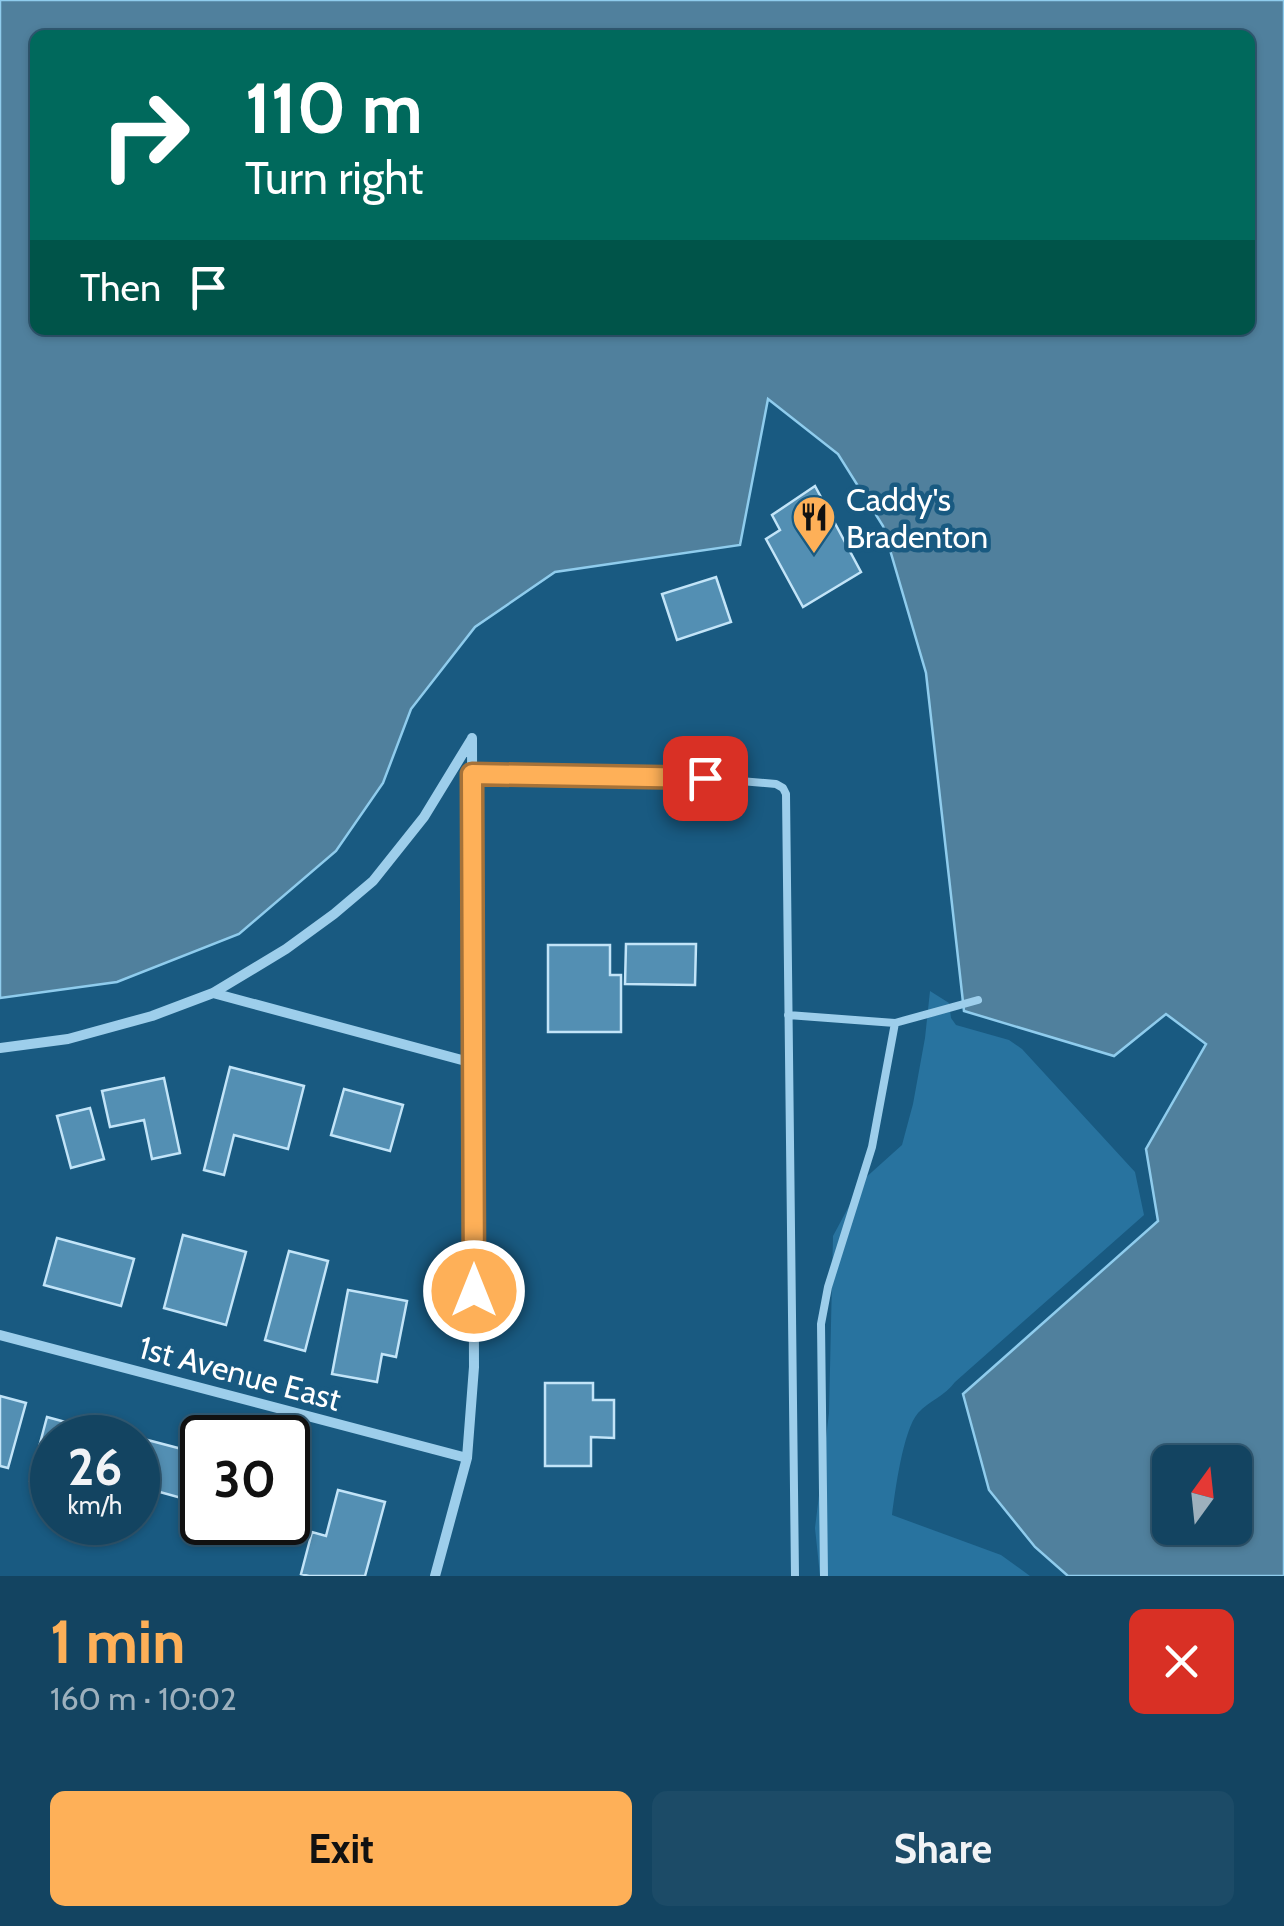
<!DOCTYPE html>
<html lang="en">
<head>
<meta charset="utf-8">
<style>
	body { margin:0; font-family:Cabin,sans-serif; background:#1c4b67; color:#f1f3f6; height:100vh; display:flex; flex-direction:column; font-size:38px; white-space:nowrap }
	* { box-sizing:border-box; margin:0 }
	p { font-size:32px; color:#9db0bd }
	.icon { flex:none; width:55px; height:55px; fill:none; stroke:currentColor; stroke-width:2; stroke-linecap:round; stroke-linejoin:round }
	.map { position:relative; height:1576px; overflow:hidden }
	.drawer { display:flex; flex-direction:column; background:#134461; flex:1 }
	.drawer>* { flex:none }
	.banner { position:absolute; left:30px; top:30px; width:1225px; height:305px; border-radius:15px; box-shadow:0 2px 8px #0004,0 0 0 2px #325c76; background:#00695c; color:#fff; overflow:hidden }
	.needle { width:65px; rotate:15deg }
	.fabs { position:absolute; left:1152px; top:1445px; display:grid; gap:20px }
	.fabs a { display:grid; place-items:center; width:100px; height:100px; border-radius:15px; background:#134461; box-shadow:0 2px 8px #0004,0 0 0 2px #325c76; font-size:50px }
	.speed { position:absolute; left:30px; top:1415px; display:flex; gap:20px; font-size:50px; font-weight:700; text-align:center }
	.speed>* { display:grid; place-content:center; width:130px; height:130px; border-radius:50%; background:#134461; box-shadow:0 2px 8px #0004,0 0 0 2px #325c76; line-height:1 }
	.speed small { font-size:25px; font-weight:400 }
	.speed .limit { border:5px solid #111; border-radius:15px; background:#fff; color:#111 }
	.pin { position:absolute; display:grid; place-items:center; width:85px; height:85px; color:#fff; margin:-42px; border-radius:20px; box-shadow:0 5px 15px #0006 }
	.me { position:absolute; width:110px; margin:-55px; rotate:0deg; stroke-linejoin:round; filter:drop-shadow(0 0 8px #0008) }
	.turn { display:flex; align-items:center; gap:35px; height:210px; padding:0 50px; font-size:45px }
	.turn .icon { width:130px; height:130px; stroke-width:2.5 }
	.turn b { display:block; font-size:70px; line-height:85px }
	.then { display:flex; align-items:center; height:95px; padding:0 50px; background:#0003; gap:20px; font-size:38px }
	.round { display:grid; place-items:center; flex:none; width:105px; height:105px; border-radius:15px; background:#1c4b67 }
	.overview { display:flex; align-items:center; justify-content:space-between; height:170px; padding:0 50px }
	h1 { font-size:60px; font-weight:700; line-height:75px; color:#feb058 }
	.primary-button { display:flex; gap:20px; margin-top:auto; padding:20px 50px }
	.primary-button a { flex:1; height:115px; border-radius:15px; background:#feb058; color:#111; font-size:40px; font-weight:700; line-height:115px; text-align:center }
	.primary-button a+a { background:#1c4b67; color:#f1f3f6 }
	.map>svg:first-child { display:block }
</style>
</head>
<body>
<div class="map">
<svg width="1284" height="1576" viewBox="0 0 1284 1576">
	<rect width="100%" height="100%" fill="#195a81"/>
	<path fill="#28739f" d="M930,991L949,1003L951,1018L956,1025L1009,1040L1022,1049L1135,1172L1144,1215L955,1382C945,1396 929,1401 918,1413C903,1430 895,1492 892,1515L1001,1555L1030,1576H820L815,1528L829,1413L833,1236L863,1180L902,1145L913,1104L925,1038Z"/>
	<path fill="#50809d" stroke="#8fcced" stroke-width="2.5" fill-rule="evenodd" d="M0,0H1284V1576H1068L1035,1547L989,1490L963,1394L1158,1221L1146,1149L1206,1044L1166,1014L1114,1056L964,1011L926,673L883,526L838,454L768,399L740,545L555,572L475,627L411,709L383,783L336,851L239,934L117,982L0,998ZM35,35H1250V330H35ZM1170,1462H1235V1528H1170Z"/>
	<path fill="#538fb3" stroke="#c2e4f8" stroke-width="2.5" d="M815,486L861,572L803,607L766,539L780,530L772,515Z
		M716,577L731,622L677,640L662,594Z
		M626,944H696L695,985L625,984Z
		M548,945H610V975H621V1032H548Z
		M230,1067L304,1086L288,1149L234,1135L224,1175L204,1170Z
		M164,1078L180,1153L152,1159L144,1120L110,1127L102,1091Z
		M344,1089L403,1105L390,1151L331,1135Z
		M90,1108L104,1159L71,1168L57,1116Z
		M183,1235L246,1252L226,1325L164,1308Z
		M57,1238L134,1259L121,1306L44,1285Z
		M289,1251L328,1261L305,1351L265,1340Z
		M348,1290L407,1301L396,1357L382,1354L377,1382L332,1374Z
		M545,1383H593V1400H614V1438L591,1437V1466H545Z
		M0,1396L26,1403L8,1468L0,1466Z
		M47,1417L91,1429L89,1438H52V1487L30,1481Z
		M140,1438L197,1453L185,1499L138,1486V1449Z
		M288,1480L304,1484L288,1543L212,1522H288Z
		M338,1490L385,1502L365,1576H309L301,1574L312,1532L326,1536Z"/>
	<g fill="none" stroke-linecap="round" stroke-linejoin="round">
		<path stroke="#9dceeb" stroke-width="8" d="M472,775L705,778L776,784L783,788L786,794L795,1576
			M788,1015L895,1023L872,1147L828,1287L821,1324L824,1576
			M895,1023L978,1000"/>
		<path stroke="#9dceeb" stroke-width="10" d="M213,993L473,1063
			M0,1048L68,1039L152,1016L213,993L286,949L334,914L373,881L424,817L471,740
			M0,1335L467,1458
			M435,1576L467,1458L474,1367L472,738"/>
	</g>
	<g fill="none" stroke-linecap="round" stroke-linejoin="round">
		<g stroke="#a57239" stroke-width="25">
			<path id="route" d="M474,1291L472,774L705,778"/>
		</g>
		<use href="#route" stroke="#feb058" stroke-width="18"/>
	</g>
	<defs>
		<g id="restaurant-pin" transform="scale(2.25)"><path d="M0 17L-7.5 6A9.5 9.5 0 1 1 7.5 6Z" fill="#feb058" stroke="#195a81"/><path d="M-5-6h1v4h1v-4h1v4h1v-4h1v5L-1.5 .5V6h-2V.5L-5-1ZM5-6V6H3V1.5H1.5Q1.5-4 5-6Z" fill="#111"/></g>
	</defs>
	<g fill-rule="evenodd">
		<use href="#restaurant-pin" x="814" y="517"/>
	</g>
	<g text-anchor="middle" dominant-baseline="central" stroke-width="9" stroke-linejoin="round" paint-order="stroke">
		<g font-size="32" fill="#fff" stroke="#195a81" text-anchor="start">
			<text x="846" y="499">Caddy's<tspan x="846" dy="37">Bradenton</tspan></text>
		</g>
		<g font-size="32" fill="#fff" stroke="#195a81">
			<text transform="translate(240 1373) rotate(15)">1st Avenue East</text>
		</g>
	</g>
</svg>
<div class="fabs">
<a><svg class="needle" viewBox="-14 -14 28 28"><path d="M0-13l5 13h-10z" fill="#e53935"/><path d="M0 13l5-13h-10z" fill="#9db0bd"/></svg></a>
</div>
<div class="speed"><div>26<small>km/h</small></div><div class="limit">30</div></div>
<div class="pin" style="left:705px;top:778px;background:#d93025"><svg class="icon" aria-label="arrive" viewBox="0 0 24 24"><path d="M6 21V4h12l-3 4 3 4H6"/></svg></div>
<svg class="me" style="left:474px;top:1291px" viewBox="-20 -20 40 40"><circle r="17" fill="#feb058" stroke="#fff" stroke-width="3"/><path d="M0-11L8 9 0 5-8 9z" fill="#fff"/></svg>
<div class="banner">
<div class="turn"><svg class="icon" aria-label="right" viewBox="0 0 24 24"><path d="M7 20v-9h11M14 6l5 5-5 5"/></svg><div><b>110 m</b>Turn right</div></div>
<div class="then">Then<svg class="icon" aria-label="arrive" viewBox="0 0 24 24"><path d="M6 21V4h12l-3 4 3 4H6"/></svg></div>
</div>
</div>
<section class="drawer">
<div class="overview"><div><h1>1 min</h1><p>160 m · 10:02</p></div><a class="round" style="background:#d93025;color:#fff"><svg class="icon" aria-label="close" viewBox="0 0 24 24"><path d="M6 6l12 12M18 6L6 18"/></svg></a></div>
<div class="primary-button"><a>Exit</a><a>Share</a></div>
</section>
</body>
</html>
